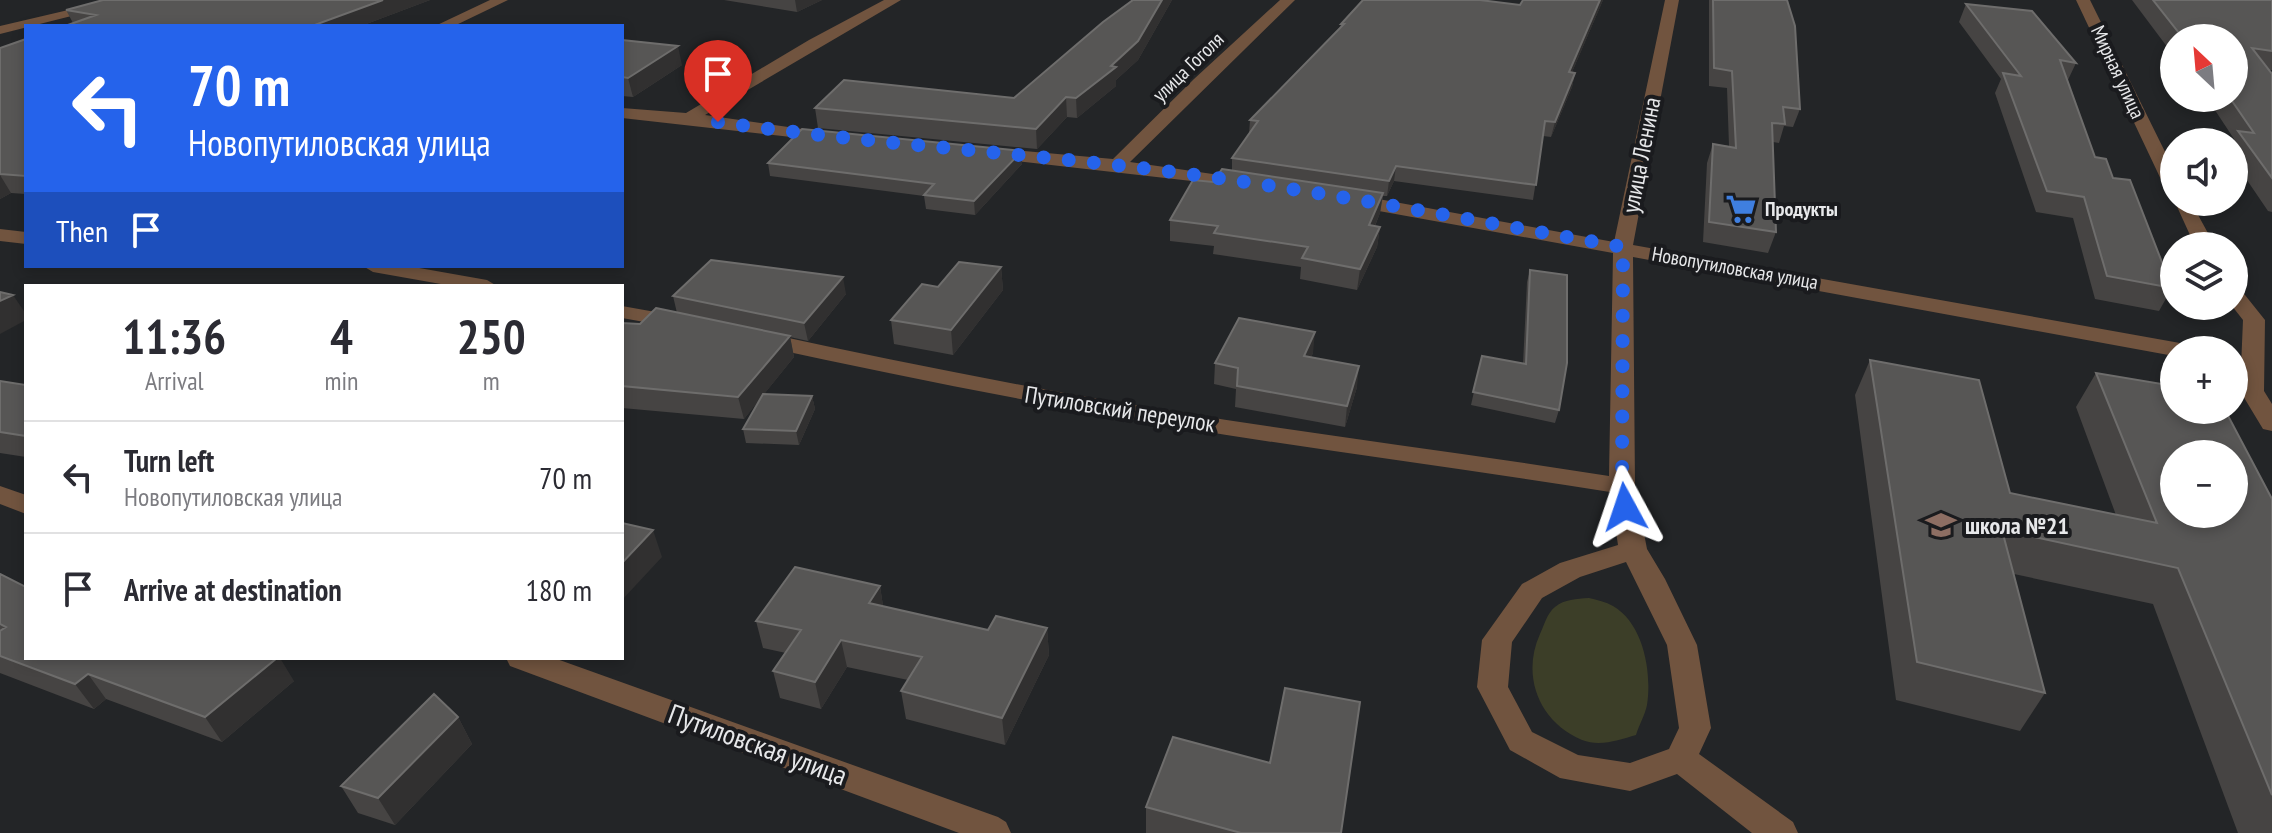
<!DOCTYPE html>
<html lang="en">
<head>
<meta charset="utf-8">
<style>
	body { margin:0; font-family:"PT Sans Narrow",sans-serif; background:#f2f2f3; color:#2b2b33; height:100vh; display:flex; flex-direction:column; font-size:30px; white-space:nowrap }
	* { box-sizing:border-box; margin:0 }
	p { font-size:26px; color:#7c7c81 }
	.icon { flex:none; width:44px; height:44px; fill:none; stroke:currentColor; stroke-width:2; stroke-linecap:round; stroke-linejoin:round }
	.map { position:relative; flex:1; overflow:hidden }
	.details { position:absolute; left:24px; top:284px; width:600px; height:376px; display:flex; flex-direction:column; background:#fff; border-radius:0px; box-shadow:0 4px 12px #0003 }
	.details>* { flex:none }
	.banner { position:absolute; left:24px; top:24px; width:600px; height:244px; border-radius:0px; box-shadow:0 4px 12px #0003; background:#2563eb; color:#fff; overflow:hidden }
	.needle { width:52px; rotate:334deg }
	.buttons { position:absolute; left:2160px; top:24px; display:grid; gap:16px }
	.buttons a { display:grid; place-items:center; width:88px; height:88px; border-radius:50%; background:#fff; box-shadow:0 4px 12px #0003; font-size:40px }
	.pin { position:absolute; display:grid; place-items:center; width:68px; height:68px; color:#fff; margin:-82px -34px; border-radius:50% 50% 50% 0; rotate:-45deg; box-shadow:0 0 8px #0007 }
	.pin .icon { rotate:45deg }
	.me { position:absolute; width:88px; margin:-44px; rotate:355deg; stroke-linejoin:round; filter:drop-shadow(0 0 6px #0008) }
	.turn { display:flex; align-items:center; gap:28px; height:168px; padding:0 32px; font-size:36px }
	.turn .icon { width:104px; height:104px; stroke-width:2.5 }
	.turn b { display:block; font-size:56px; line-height:68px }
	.then { display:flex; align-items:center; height:76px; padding:0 32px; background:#0003; gap:16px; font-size:30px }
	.eta { display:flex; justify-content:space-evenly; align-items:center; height:136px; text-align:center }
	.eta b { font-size:48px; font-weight:800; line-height:56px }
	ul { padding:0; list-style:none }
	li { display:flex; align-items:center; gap:24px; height:112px; padding:0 32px; border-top:2px solid #e1e1e2 }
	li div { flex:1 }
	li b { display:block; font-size:30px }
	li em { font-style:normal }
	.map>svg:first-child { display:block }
</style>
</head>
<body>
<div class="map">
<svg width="2272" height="833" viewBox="0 0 2272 833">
	<rect width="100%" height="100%" fill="#232527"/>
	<path fill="#3c3e28" d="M1589,598C1597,600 1606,602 1613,606C1644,624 1652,673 1647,705C1645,715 1639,725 1636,735C1619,740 1600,747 1582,740C1539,722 1521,676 1540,634C1544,626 1547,613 1555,607C1565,599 1576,599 1589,598Z"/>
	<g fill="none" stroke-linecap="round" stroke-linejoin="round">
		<path fill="#71543f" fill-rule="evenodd" d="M111,0H135L0,34V26Z
			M490,0H508L454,26H435Z
			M884,0H901L705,115L830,133L836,134L838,138L836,142L622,118V108L686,113L809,40Z
			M1280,0H1295L1130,162L1247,179L1253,180L1256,184L1253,188L990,158L981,153L990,148L1113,159L1194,79Z
			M1665,0H1679L1633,245L2180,343L2191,350H2174V356L1633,257L1635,486L1647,549L1665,579L1697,645L1711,728L1699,754L1793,822L1798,833H1752L1677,774L1630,791L1560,778L1510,750L1477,687L1482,640L1522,584L1560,563L1618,545L1610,492C1466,469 1322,451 1178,427C1038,404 900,376 761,346L750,339L761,332C899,362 1038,390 1178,412C1321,436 1466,453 1609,476L1613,253L1351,206L1342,200L1351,194L1614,242ZM1626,562L1667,645L1679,728L1669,749L1630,763L1578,755L1532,732L1508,687L1512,642L1542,598L1580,577Z
			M2076,0H2090L2174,170V193L2165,188Z
			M2174,200L2191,202L2215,246H2195Z
			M0,229L26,232V244L0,241Z
			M363,266H408L487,280L497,286H452L373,272Z
			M2234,288L2241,290L2265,320L2264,391L2272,404V431L2263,429L2240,391L2243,320L2232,306Z
			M622,306L678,316L689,322L678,328L622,318Z
			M0,486L26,495V514L0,504Z
			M506,658H554L998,817L1006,822L1011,833H959L510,666Z"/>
	</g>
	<path fill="#464443" d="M103,0H430L361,26H65L73,23L66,10Z
		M724,0H822L797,12Z
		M1133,0H1172L1138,60L1116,80V86L1077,118L1067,117L1037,149L818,128L815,108L1014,98Z
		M1523,0H1603L1572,72L1575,73L1572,87L1551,137L1543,136L1533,200L1394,181L1387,196H1383L1380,213L1375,226L1380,227L1377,247L1357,290L1300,279L1301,267L1213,254L1214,246L1170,241V220L1213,182L1232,171V158L1249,134L1250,120L1340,28L1341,24L1520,5Z
		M1709,0H1787L1800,109L1793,127L1784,126L1779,143L1773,142L1776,232L1768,253L1703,242L1707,163L1713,144L1729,146L1727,88L1709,86Z
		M2132,0H2272V70H2269L2272,74V212L2268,211L2234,161V142H2232L2234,139L2207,98H2234V38H2174V56Z
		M1966,4L2076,63L2067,82L2095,157L2113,178L2172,288L2159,311L2095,299L2073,218L2036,212L1995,93L2001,79L1959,22Z
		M26,39V194L11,193L0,199V48Z
		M622,40L682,65L633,97L622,96Z
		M768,163L1022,164L975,215L926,209L924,196L770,176Z
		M1001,267L1003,290L953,355L894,344L891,320L938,287Z
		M1530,270L1559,410L1555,423L1471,405L1482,356L1523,364L1527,282Z
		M846,294L808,341L790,337L794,357L764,394L812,396L815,409L799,445L746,443L743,429L761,397L744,419L622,408V323L640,324L677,313L673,296Z
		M1313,353L1311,357L1357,387L1345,427L1235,407L1236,389L1214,384L1215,363Z
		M1870,360L2010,493L2116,515L2076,407L2096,373L2272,499V833H2238L2153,604L2014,574L2045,693L2020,731L1896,700L1855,395Z
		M0,381L26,385V457L0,453Z
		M0,574L26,658L294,681L222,742L106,699L94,709L0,673Z
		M880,586L883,606L988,630L1047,628L1049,655L1005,745L906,719L901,691L908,680L847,667L821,709L780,698L773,671L786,653L763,648L756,621Z
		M458,717L472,744L395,825L358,813L341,786Z
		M1146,807L1341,833H1146Z"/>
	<path fill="#313030" d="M383,0H430L361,26H312Z
		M795,0H822L797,12Z
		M1162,0H1172L1138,60L1116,80V86L1077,118L1076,98L1111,66Z
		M1600,0H1603L1566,86L1569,72Z
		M678,46L682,65L633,97L628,78Z
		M1575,73L1572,87L1551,137L1555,122Z
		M1066,97L1067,117L1037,149L1036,129Z
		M1022,151V164L975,215L974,201Z
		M1396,166L1394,181L1387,196L1389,181Z
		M0,175L11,193L0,199Z
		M1383,193L1380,213L1367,245L1369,225Z
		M1380,227L1377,247L1357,290L1360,269Z
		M1001,267L1003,290L953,355L951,330Z
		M843,277L846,294L808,341L804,323Z
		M13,295L26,314V320L0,334V301Z
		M1315,332L1313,353L1302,377L1304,356Z
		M790,336L794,357L744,419L738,397Z
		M1359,366L1357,387L1345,427L1347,406Z
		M812,396L815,409L799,445L796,431Z
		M653,530L662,557L622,600V563Z
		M880,586L884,613L869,603Z
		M1047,628L1049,655L1005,745L1002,718Z
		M841,640L847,667L821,709L815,682Z
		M277,658H280L294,681L222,742L205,717Z
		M88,674L106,699L94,709L75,684Z
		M458,717L472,744L395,825L378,798Z"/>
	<path fill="#575655" stroke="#6e6d6c" stroke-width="2" fill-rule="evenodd" d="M103,0H383L312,26H65L96,15L66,10Z
		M1133,0H1162L1138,41L1111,66L1116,67L1076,98L1066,97L1036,129L815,108L844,80L1014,98L1103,22Z
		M1363,0H1480L1520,5L1523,0H1600L1569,72L1575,73L1555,122L1545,121L1536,185L1396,166L1389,181L1232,158L1258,121L1250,120L1344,24H1341Z
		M1713,0H1787L1795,26L1800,109L1783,107L1785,124L1772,123L1776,232L1709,222L1713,144L1736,148L1732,71L1714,68Z
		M2153,0H2272V51L2252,48L2272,74V178L2238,131L2254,133L2230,98H2234V38H2183Z
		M1966,4L2032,11L2076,63L2060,60L2095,157L2106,159L2113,178L2130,180L2172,288L2107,276L2084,197L2047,191L2003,73L2021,76Z
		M26,39V176L0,174V48Z
		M622,40L678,46L628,78L622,77Z
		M802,129L1022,151L974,201L924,195L934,184L768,163Z
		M1222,169L1383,193L1369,225L1380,227L1360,269L1302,258L1308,247L1214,233L1218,226L1170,220L1193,180L1213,182Z
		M711,260L843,277L804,323L673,296Z
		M959,262L1001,267L951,330L891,320L922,284L938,287Z
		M1530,270L1567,275V363L1559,410L1473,392L1482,356L1526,364Z
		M0,292L13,295L0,301Z
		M656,308L790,336L738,397L622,386V323L640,324Z
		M1239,318L1315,332L1304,356L1359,366L1347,406L1237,386L1238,368L1215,363Z
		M1870,360L1979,380L2010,493L2157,523L2096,373L2174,386V410H2225L2272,499V795L2178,568L2002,530L2045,693L1917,662ZM2174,454H2234V514H2174Z
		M0,381L26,385V436L0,432Z
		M763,394L812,396L796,431L743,429Z
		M622,523L653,530L622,563Z
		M795,567L880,586L869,603L988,630L996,616L1047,628L1002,718L901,691L922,657L841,640L815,682L773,671L801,630L756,621Z
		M0,574L26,587V658H277L205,717L88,674L75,684L0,656V631L6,627L0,624Z
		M1285,688L1360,702L1341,833H1241L1146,807L1173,737L1270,763Z
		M434,694L458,717L378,798L341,786Z"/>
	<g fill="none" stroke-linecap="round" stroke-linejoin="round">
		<path stroke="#2563eb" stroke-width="14" stroke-dasharray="0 25.2" d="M718,122C850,141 983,150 1115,165C1285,184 1455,217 1623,247L1622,486L1625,507"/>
	</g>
	<defs>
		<g id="supermarket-bare" transform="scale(2.4)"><path d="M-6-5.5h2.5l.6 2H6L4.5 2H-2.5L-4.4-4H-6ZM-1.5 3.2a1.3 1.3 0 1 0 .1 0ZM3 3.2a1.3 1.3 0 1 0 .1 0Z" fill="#3f7fe0" stroke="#1a1b1e" stroke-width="2.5" paint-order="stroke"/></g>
		<g id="school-bare" transform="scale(2.4)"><path d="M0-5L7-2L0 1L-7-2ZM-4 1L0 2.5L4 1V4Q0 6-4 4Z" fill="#8d6e63" stroke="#1a1b1e" stroke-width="2.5" paint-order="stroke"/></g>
	</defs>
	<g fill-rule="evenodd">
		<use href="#supermarket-bare" x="1741" y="209"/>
		<use href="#school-bare" x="1941" y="525"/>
	</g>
	<g text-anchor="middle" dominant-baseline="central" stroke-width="8" stroke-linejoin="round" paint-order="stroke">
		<g font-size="20" fill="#e7e8ea" stroke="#1a1b1e">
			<text transform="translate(1188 67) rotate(-44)">улица Гоголя</text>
			<text transform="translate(2118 72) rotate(65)">Мирная улица</text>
			<text transform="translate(1735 268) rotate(10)">Новопутиловская улица</text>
		</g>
		<g font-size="20" font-weight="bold" fill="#e7e8ea" stroke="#1a1b1e" text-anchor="start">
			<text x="1765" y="209">Продукты</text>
		</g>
		<g font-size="24" fill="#e7e8ea" stroke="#1a1b1e">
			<text transform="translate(1641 155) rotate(-79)">улица Ленина</text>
			<text transform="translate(1120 409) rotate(9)">Путиловский переулок</text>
		</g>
		<g font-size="24" font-weight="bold" fill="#e7e8ea" stroke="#1a1b1e" text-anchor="start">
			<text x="1965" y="525">школа №21</text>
		</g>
		<g font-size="28" fill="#e7e8ea" stroke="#1a1b1e">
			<text transform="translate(758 744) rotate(20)">Путиловская улица</text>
		</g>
	</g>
</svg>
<div class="buttons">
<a><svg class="needle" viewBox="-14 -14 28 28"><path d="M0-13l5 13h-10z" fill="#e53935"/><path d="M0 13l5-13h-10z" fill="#7c7c81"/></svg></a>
<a><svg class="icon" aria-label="sound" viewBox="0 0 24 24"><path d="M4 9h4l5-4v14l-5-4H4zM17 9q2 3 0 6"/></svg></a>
<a><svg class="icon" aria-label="layers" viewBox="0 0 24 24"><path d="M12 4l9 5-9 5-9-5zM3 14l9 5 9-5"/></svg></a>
<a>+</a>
<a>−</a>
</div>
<div class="pin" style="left:718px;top:122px;background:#d93025"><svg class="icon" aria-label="arrive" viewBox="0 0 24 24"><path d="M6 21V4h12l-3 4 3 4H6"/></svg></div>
<svg class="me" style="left:1625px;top:507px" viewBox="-20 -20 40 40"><path d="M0-17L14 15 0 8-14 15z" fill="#2563eb" stroke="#fff" stroke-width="4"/></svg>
<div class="banner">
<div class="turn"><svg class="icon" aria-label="left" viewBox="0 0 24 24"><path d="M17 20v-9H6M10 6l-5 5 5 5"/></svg><div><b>70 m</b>Новопутиловская улица</div></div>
<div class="then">Then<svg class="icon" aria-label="arrive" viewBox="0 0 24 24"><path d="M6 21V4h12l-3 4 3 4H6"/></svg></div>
</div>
<section class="details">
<div class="eta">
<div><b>11:36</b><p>Arrival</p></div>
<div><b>4</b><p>min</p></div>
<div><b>250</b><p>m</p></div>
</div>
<ul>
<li><svg class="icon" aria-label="left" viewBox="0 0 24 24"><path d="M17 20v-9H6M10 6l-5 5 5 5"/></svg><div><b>Turn left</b><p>Новопутиловская улица</p></div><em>70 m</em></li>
<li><svg class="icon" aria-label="arrive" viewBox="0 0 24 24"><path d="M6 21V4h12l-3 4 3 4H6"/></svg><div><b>Arrive at destination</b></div><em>180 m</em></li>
</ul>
</section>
</div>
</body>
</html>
